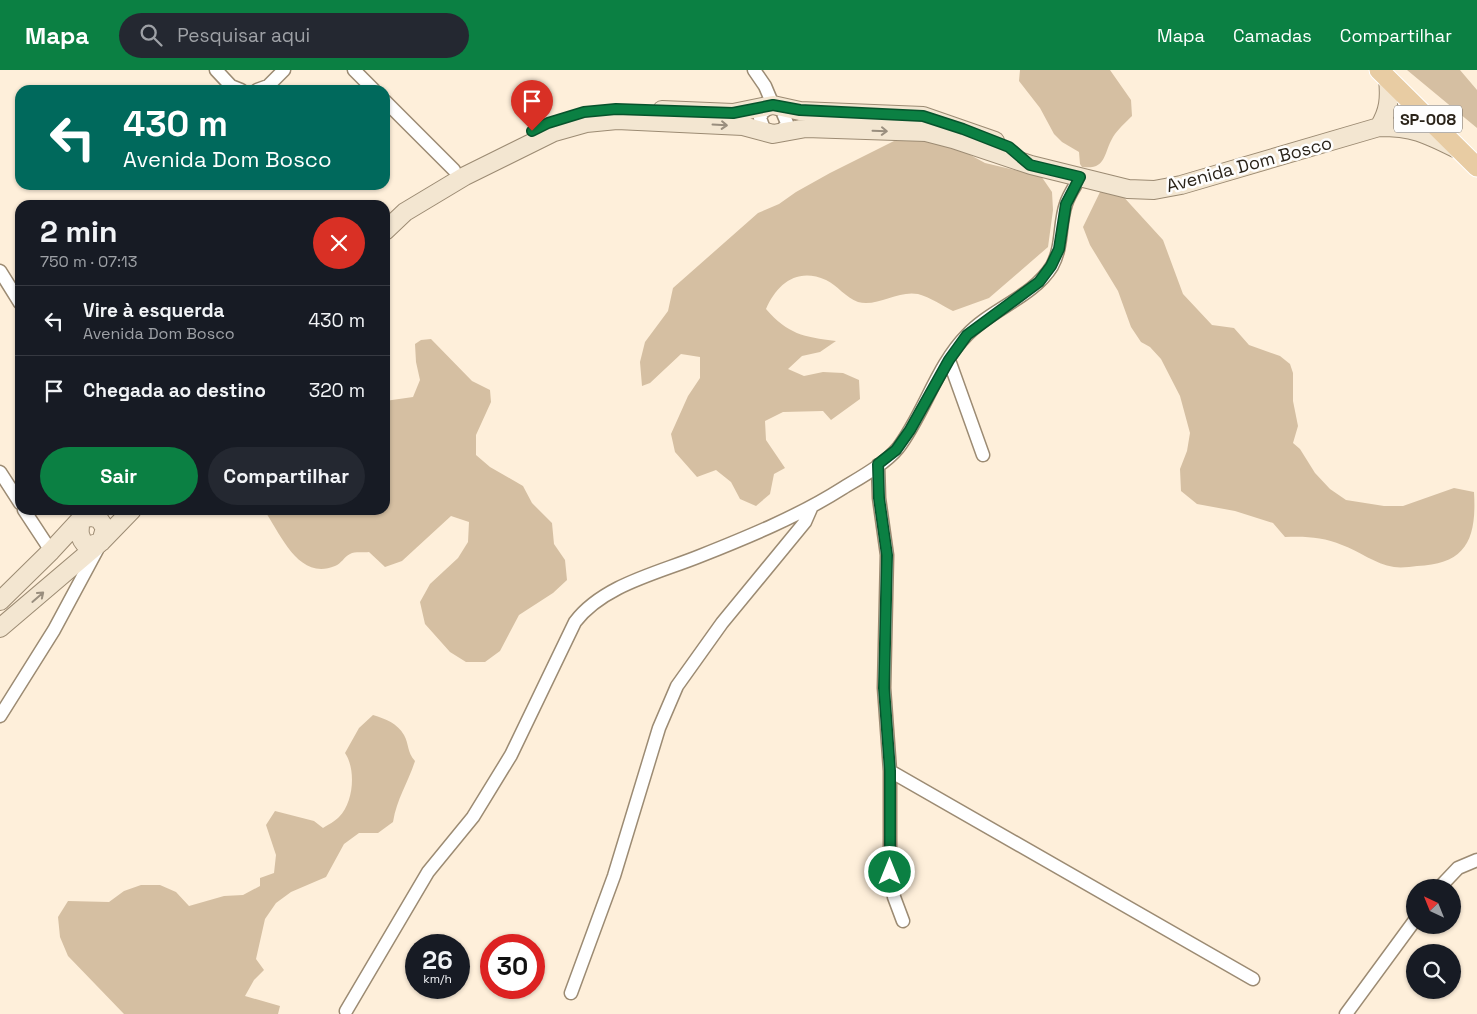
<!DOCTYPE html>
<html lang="pt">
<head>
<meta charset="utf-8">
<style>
	body { margin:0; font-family:"Space Grotesk",sans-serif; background:#242831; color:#f1f3f6; height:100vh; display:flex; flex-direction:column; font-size:19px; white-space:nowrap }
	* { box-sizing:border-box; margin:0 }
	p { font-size:16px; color:#9ea1a6 }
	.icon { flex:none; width:28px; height:28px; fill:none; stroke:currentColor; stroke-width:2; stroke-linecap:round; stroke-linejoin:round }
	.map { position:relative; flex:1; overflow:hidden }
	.side { position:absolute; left:15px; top:130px; width:375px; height:315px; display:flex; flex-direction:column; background:#171b24; border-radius:15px; box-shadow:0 1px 4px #0004 }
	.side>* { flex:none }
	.hud { position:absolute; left:15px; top:15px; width:375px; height:105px; border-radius:15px; box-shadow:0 1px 4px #0004; background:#00695c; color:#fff; overflow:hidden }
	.needle { width:32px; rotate:317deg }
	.buttons { position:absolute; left:1406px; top:809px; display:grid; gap:10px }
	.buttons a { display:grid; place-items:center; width:55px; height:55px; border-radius:50%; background:#171b24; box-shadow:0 1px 4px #0004; font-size:25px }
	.speed { position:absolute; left:405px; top:864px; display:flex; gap:10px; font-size:25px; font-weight:700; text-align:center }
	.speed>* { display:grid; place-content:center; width:65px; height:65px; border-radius:50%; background:#171b24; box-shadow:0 1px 4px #0004; line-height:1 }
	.speed small { font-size:12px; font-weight:400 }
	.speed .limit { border:8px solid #d22; background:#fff; color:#111 }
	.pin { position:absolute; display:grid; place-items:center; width:42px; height:42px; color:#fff; margin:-51px -21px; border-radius:50% 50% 50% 0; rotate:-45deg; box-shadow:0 0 5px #0007 }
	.pin .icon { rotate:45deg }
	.me { position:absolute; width:55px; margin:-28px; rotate:0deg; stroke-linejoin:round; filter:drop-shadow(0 0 4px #0008) }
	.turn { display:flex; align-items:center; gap:18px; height:105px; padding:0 25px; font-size:22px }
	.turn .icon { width:65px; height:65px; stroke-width:2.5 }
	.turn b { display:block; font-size:35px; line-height:42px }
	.round { display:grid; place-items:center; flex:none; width:52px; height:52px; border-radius:26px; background:#242831 }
	.summary { display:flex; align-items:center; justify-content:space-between; height:85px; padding:0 25px }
	h1 { font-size:30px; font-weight:600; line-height:38px }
	.action { display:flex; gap:10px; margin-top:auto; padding:10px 25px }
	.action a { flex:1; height:58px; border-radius:30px; background:#0b8043; color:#fff; font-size:20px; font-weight:600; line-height:58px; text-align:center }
	.action a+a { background:#242831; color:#f1f3f6 }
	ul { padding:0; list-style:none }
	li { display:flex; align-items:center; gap:15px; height:70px; padding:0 25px; border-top:1px solid #363941 }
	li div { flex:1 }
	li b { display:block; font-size:19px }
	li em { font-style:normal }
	header { display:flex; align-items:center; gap:30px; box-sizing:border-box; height:70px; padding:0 25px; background:#0b8043; color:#fff }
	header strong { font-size:24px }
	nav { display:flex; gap:28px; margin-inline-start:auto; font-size:18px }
	.search { width:350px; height:45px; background:#242831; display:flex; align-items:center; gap:12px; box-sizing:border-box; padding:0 18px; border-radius:28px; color:#9ea1a6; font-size:19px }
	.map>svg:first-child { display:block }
</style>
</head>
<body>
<header>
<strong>Mapa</strong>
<div class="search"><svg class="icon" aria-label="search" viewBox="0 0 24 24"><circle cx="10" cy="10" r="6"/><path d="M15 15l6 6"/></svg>Pesquisar aqui</div>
<nav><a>Mapa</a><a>Camadas</a><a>Compartilhar</a></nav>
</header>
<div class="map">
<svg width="1477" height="944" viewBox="0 0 1477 944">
	<rect width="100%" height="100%" fill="#feefda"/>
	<path fill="#d5bfa2" d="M1020,0H1110L1131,30L1132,46C1126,52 1118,59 1113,67C1103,84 1107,100 1082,97L1080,94L1079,82L1062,72L1054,64L1040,38L1019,11Z
		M1407,0H1460L1477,20V58Z
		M910,63L952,75L985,93L1041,106L1052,122L1053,140L1048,177L989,228L953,241C943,236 930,227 918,224C898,220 878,237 858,232C846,228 837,215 826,210C797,197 777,214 766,239C788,264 803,267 836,271L820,282L802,286L788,299L804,306L823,302L843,303L859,310L860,329L831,350L823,341L783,342L765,351L766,370L785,398L774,404L770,424L756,436L740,429L731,412L716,400L697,407L675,382L671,364L688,326L700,308V287L681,284L650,313L642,316L640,292L645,272L668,241L673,218L758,143L779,134L796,122L830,103Z
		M1100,122L1120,123L1163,170L1183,224L1212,255L1234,258L1249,275L1280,286L1290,294L1293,303V331L1298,356L1293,373L1300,379L1315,403L1330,419L1346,430L1384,436H1403L1454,418L1474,422C1477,471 1465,494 1417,496C1410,497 1401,498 1394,497C1375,494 1359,481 1342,475C1323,467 1305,466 1285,467L1273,453L1235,441L1197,434L1181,421L1180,399L1187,381L1190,363L1180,326L1161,289L1150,277L1141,272L1131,257L1118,221L1090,175L1083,157Z
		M431,269L472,311L490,320L491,332L476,365V385L490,397L523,416L532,433L552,453L554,474L565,490L567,510L553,523L519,545L500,581L485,592H466L450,582L425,554L420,532L430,514L458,488L468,472L469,452L451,446L402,491L385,497L369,482C364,483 355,481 350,484C344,487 341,494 335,496C298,511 281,464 264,440H385V331L413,327L420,310L416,292L415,274L421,270Z
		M373,645C386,649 397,653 404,665C409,674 407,682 415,691C408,713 397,728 393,752L378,763H359L344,774L326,807L291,822L276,833L265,849L256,889L264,900L254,910L245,926L280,936L278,944H124L68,886L60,867L58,847L68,831L109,832L124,821L141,815H160L176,822L189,836L224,826L243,825L260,816V808L274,803L276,785L266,755L275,741L314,751L323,758C328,755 335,751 339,747C354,732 356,699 345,683L359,658Z"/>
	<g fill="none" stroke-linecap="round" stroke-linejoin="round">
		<g stroke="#9c8b73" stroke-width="15">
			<path id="street" d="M216,0L231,16L241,20
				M354,0L374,20
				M754,0L765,16L773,35
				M257,20L268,16L284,0
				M385,31L454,100
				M773,35L782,41L787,53L783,59L773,64L764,59L760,48L763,42Z
				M0,201L20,233
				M949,290L983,385
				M878,395L879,428L887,485L884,618L890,701V802L894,827L903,851
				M0,402L20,433
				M24,440L51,481
				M0,646L54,560L97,480
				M890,701L1253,909
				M1439,818L1458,798L1477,790
				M571,923L614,806L659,658L677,616L722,553L805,452L812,436
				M346,941L428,802L473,747L511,685L575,552C603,515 658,503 700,486C748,467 799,446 843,418C861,407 885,394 898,378C924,344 937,295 967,265C991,239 1033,227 1052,196C1063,176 1059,154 1066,134C1069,124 1076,115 1080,107
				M1346,944L1415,850"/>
		</g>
		<g stroke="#9c8b73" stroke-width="20">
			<path id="secondary" d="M662,40L733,43L773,35L800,41L923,46L995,71
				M1379,57C1389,41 1390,28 1388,9
				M385,161L405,142L465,106L554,62L586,53L617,50L743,56L773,64L806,58L926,62L953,69L1031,95L1128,119L1154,120L1181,115L1379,57C1413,57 1425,63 1455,78
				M92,447L99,449L105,458L101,472L87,476C78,468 79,460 81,449Z
				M0,531L51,481L89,440
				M0,558L101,472L132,440"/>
		</g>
		<g stroke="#fff" stroke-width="21">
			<path id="primary" d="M1379,0L1477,97"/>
		</g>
		<use href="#street" stroke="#fff" stroke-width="12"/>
		<use href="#secondary" stroke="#f3e6d1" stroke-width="18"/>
		<use href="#primary" stroke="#e8cca3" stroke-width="19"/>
	</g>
	<defs><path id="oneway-shaft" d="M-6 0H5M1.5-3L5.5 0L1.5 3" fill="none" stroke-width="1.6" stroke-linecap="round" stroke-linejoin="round" transform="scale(1.25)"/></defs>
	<g stroke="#998e7e">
		<use href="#oneway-shaft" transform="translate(720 55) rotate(3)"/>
		<use href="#oneway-shaft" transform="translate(880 61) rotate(2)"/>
		<use href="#oneway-shaft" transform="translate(38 527) rotate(-41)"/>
	</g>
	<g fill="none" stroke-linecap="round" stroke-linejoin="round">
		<g stroke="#07532c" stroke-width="12">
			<path id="route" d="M532,61L548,53L584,42L616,39L733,43L773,35L800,40L923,46L963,59L1009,77L1030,95L1080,107L1066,134L1059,179L1051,196L1039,212L967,265L949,290L910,360L896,380L878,394L879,428L887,485L884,618L890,701V802"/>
		</g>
		<use href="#route" stroke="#0b8043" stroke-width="9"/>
	</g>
	<g text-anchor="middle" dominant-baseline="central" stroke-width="5" stroke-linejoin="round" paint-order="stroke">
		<rect fill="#fefefe" stroke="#6a655e" stroke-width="1" x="1394" y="35.5" width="68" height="27" rx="4"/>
		<g font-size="16" font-weight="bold" fill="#2a2319">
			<text x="1428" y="49">SP-008</text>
		</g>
		<g font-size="18" fill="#2a2319" stroke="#fefefe">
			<text transform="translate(1249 94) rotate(-15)">Avenida Dom Bosco</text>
		</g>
	</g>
</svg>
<div class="buttons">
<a><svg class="needle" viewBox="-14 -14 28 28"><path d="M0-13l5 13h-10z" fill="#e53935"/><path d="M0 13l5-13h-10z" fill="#9ea1a6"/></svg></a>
<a><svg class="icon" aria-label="search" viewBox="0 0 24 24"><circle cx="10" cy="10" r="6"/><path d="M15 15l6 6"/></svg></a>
</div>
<div class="speed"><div>26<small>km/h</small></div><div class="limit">30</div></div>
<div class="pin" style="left:532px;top:61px;background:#d93025"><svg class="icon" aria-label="arrive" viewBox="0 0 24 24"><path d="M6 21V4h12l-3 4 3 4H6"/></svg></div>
<svg class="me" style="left:890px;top:802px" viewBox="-20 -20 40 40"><circle r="17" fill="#0b8043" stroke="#fff" stroke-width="3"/><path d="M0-11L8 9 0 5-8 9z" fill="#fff"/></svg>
<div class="hud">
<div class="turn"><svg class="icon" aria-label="left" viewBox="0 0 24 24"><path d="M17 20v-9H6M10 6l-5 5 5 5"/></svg><div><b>430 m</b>Avenida Dom Bosco</div></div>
</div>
<section class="side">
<div class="summary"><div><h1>2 min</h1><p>750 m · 07:13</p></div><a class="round" style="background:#d93025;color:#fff"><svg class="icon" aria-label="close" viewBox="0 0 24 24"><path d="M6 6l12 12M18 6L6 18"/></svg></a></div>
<ul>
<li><svg class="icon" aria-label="left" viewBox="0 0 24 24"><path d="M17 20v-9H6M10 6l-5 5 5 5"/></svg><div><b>Vire à esquerda</b><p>Avenida Dom Bosco</p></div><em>430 m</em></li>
<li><svg class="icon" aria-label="arrive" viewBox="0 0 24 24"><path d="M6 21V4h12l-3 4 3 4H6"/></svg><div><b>Chegada ao destino</b></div><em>320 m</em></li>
</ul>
<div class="action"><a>Sair</a><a>Compartilhar</a></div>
</section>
</div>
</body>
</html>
